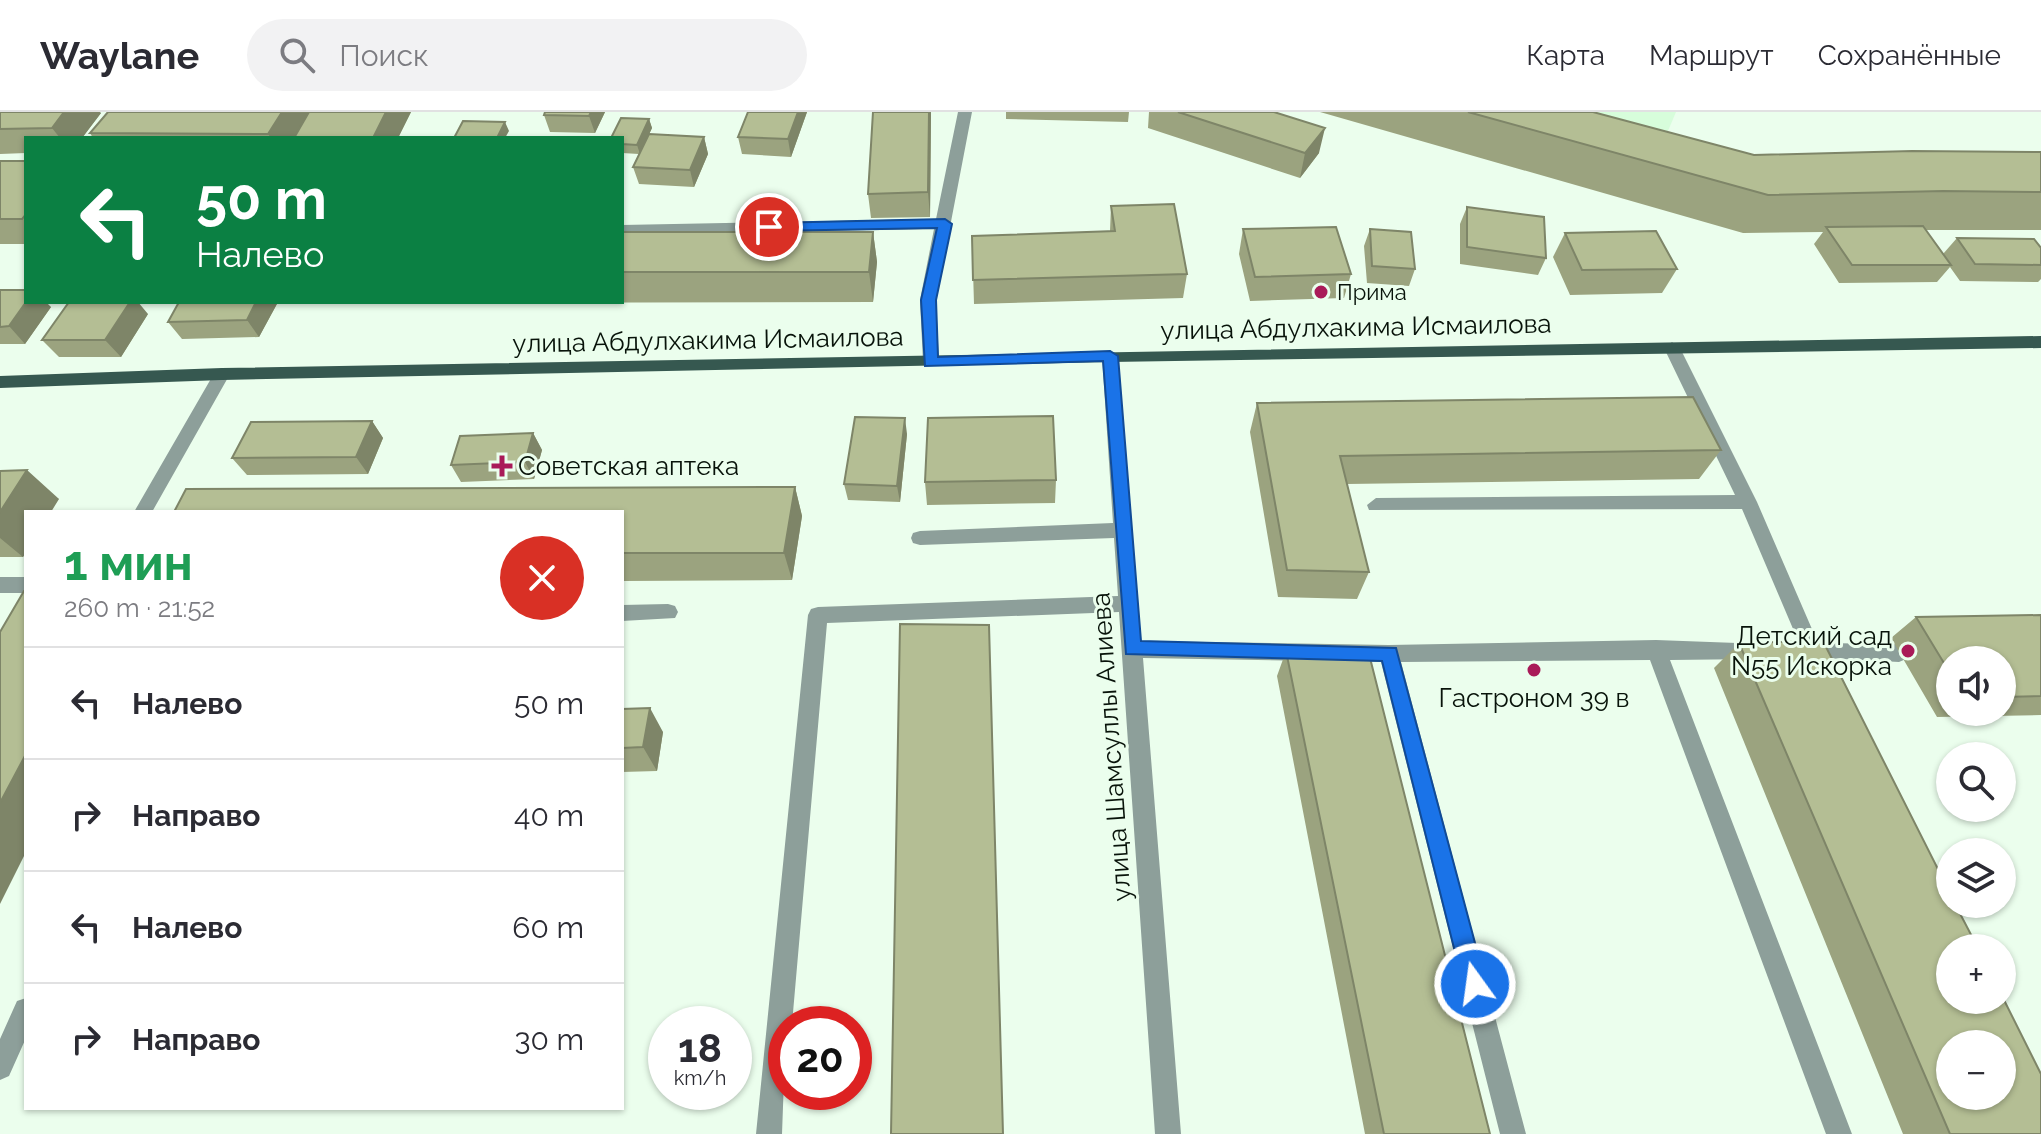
<!DOCTYPE html>
<html lang="ru">
<head>
<meta charset="utf-8">
<style>
	body { margin:0; font-family:Raleway,sans-serif; background:#f2f2f3; color:#2b2b33; height:100vh; display:flex; flex-direction:column; font-size:30px; white-space:nowrap }
	* { box-sizing:border-box; margin:0 }
	p { font-size:26px; color:#7c7c81 }
	.icon { flex:none; width:44px; height:44px; fill:none; stroke:currentColor; stroke-width:2; stroke-linecap:round; stroke-linejoin:round }
	.map { position:relative; flex:1; overflow:hidden }
	.side { position:absolute; left:24px; top:398px; width:600px; height:600px; display:flex; flex-direction:column; background:#fff; border-radius:0px; box-shadow:0 2px 6px #0004 }
	.side>* { flex:none }
	.hud { position:absolute; left:24px; top:24px; width:600px; height:168px; border-radius:0px; box-shadow:0 2px 6px #0004; background:#0b8043; color:#fff; overflow:hidden }
	.controls { position:absolute; left:1936px; top:534px; display:grid; gap:16px }
	.controls a { display:grid; place-items:center; width:80px; height:80px; border-radius:50%; background:#fff; box-shadow:0 2px 6px #0004; font-size:40px }
	.speed { position:absolute; left:648px; top:894px; display:flex; gap:16px; font-size:40px; font-weight:700; text-align:center }
	.speed>* { display:grid; place-content:center; width:104px; height:104px; border-radius:50%; background:#fff; box-shadow:0 2px 6px #0004; line-height:1 }
	.speed small { font-size:20px; font-weight:400 }
	.speed .limit { border:12px solid #d22; background:#fff; color:#111 }
	.pin { position:absolute; display:grid; place-items:center; width:68px; height:68px; color:#fff; margin:-34px; border:4px solid #fff; border-radius:50%; box-shadow:0 2px 8px #0007 }
	.me { position:absolute; width:88px; margin:-44px; rotate:346deg; stroke-linejoin:round; filter:drop-shadow(0 0 6px #0008) }
	.turn { display:flex; align-items:center; gap:28px; height:168px; padding:0 40px; font-size:36px }
	.turn .icon { width:104px; height:104px; stroke-width:2.5 }
	.turn b { display:block; font-size:56px; line-height:68px }
	.round { display:grid; place-items:center; flex:none; width:84px; height:84px; border-radius:42px; background:#f2f2f3 }
	.headline { display:flex; align-items:center; justify-content:space-between; height:136px; padding:0 40px }
	h1 { font-size:48px; font-weight:700; line-height:60px; color:#1e9e55 }
	ul { padding:0; list-style:none }
	li { display:flex; align-items:center; gap:24px; height:112px; padding:0 40px; border-top:2px solid #e1e1e2 }
	li div { flex:1 }
	li b { display:block; font-size:30px }
	li em { font-style:normal }
	header { display:flex; align-items:center; gap:48px; box-sizing:border-box; height:112px; padding:0 40px; background:#fff; border-bottom:2px solid #e1e1e2 }
	header strong { font-size:38px }
	nav { display:flex; gap:44px; margin-inline-start:auto; font-size:28px }
	.search { width:560px; height:72px; background:#f2f2f3; display:flex; align-items:center; gap:20px; box-sizing:border-box; padding:0 28px; border-radius:44px; color:#7c7c81; font-size:30px }
	.map>svg:first-child { display:block }
</style>
</head>
<body>
<header>
<strong>Waylane</strong>
<div class="search"><svg class="icon" aria-label="search" viewBox="0 0 24 24"><circle cx="10" cy="10" r="6"/><path d="M15 15l6 6"/></svg>Поиск</div>
<nav><a>Карта</a><a>Маршрут</a><a>Сохранённые</a></nav>
</header>
<div class="map">
<svg width="2041" height="1022" viewBox="0 0 2041 1022">
	<rect width="100%" height="100%" fill="#ebfeed"/>
	<path fill="#d7fddb" d="M1570,0H1676L1665,26Z"/>
	<g fill="none" stroke-linecap="round" stroke-linejoin="round">
		<path fill="#8d9f9a" fill-rule="evenodd" d="M958,0H972L936,188L939,250L937,254H925L923,250L920,188L934,117L622,123V113L936,107Z
			M1672,230L1680,236L1757,390L1818,531L1899,532L1906,535L1909,541L1906,547L1899,550L1805,545L1742,397L1369,398L1367,393L1376,386L1735,383L1664,236Z
			M1110,238L1118,244L1141,529L1389,533L1656,528L1764,532L1767,538L1764,544L1757,547L1670,548L1852,1022H1826L1650,548L1401,550L1526,1022H1500L1381,550L1143,546L1181,1022H1155L1119,500L827,511L792,912H786L782,1022H756L808,503L811,497L818,495L1118,484L1114,426L920,433L913,431L911,426L913,421L920,419L1113,411L1102,244Z
			M222,256L230,262L152,400H134L216,258Z
			M0,465H26V481H0Z
			M668,492L675,494L678,500L675,506L622,509V493Z
			M26,886V926L9,964L0,968V927L17,889Z"/>
		<path fill="#365850" fill-rule="evenodd" d="M2041,224V236L1110,250L222,268L0,276V264L222,256Z"/>
	</g>
	<path fill="#9ba37f" fill-rule="evenodd" d="M0,0L101,1L82,26H26V41L0,42Z
		M411,0L398,26H93L90,21Z
		M545,0H605L595,21L550,20L544,3Z
		M748,0H807L791,45L742,42L738,25Z
		M931,0L930,105L871,106L868,82Z
		M1006,0H1129L1128,10L1006,7Z
		M1149,0H1274L1319,41L1300,66L1148,16Z
		M1320,0H1593L1754,43L2041,40V118H1925L1943,142L1957,126L2041,136V167L2038,170L1960,169L1950,155L1937,170L1839,171L1814,132L1823,120L1743,121Z
		M649,7L652,16L649,22L704,25L708,42L694,75L639,72L633,55L639,42L622,41V26Z
		M0,49H26V132H0Z
		M1111,94L1187,162L1183,186L974,192L972,124L1110,119Z
		M1467,95L1546,146L1538,163L1460,152V112Z
		M1243,117L1351,162L1344,186L1250,189L1239,142Z
		M1370,117L1415,157L1409,174L1367,171L1364,134Z
		M622,120H873L877,150L873,190L362,191V190H622Z
		M1565,121L1677,157L1662,181L1570,183L1553,145Z
		M0,178L51,195L25,232H0Z
		M179,190H278L259,225L182,227L168,210Z
		M148,202L121,245H59L42,228Z
		M1257,291L1721,338L1699,367L1347,372L1369,460L1357,487L1278,485L1250,320Z
		M372,309L383,326L368,362L247,363L232,346Z
		M533,321L542,338L534,367L461,370L451,353Z
		M907,322L900,390L848,388L844,372Z
		M0,359L59,387L26,400V440L23,445H0Z
		M1056,368L1055,391L927,393L925,370Z
		M795,375L802,404L792,468L622,469V400Z
		M2041,503V603L1937,605L1891,526L1916,505ZM1950,548H2002V600H1950Z
		M1739,531L2041,1022H1903L1714,556Z
		M1286,539L1490,1022H1365L1277,564Z
		M622,597L663,620L657,659L622,660Z"/>
	<path fill="#7e8568" d="M64,0H100L101,1L82,26H60L52,16Z
		M282,0H312L296,26H271L268,22Z
		M386,0H411L398,26H373Z
		M591,0H605L595,21L589,4Z
		M798,0H807L791,45L788,27Z
		M929,0H931V3L930,105L928,80Z
		M649,7L652,16L640,42L637,33Z
		M505,10L509,19L505,26H497Z
		M1325,16L1319,41L1300,66L1305,41Z
		M704,25L708,42L694,75L690,58Z
		M873,120L877,150L873,190L869,160Z
		M26,190H46L51,195L25,232L9,214Z
		M130,190H138L148,202L121,245L105,228Z
		M256,190H278L259,225L247,208Z
		M905,306L907,322L900,390L897,374Z
		M372,309L383,326L368,362L356,345Z
		M533,321L542,338L534,367L525,350Z
		M27,358L59,387L51,400H26V440L23,445L0,426V400Z
		M795,375L802,404L792,468L784,441Z
		M650,596L663,620L657,659L643,635Z
		M26,642V740L0,792V691Z"/>
	<path fill="#b4be94" stroke="#7e8568" stroke-width="2" fill-rule="evenodd" d="M0,0H64L52,16L0,17Z
		M108,0H282L268,22L90,21Z
		M309,0H386L373,26H294Z
		M545,0H591L589,4L544,3Z
		M748,0H798L788,27L738,25Z
		M873,0H929L928,80L868,82Z
		M1178,0H1274L1325,16L1305,41Z
		M1468,0H1593L1754,43L1912,39L2041,40V80L1943,79L1768,83Z
		M621,6L649,7L637,33L622,32V26H611Z
		M463,9L505,10L497,26H454Z
		M649,22L704,25L690,58L633,55Z
		M0,49H26V102L22,107H0Z
		M1174,92L1187,162L973,168L972,124L1115,119L1111,94Z
		M1467,95L1544,105L1546,146L1467,135Z
		M1923,114L1951,153H1852L1826,115Z
		M1336,115L1351,162L1255,165L1243,117Z
		M1370,117L1411,120L1415,157L1372,154Z
		M1656,119L1677,157L1582,158L1565,121Z
		M622,120H873L869,160H622Z
		M1957,126L2034,127L2041,136V153L1975,152Z
		M0,178H26V190L9,214L0,215Z
		M69,190H130L105,228H42Z
		M179,190H256L247,208L168,210Z
		M1693,285L1721,338L1340,344L1369,460L1287,458L1257,291Z
		M1053,304L1056,368L925,370L928,306Z
		M855,305L905,306L897,374L844,372Z
		M372,309L356,345L232,346L251,310Z
		M533,321L525,350L451,353L460,324Z
		M27,358L0,400V359Z
		M795,375L784,441H622V400H174L186,377Z
		M24,479H26V642L0,691V520Z
		M2041,503V584L2002,585V548H1950V561L1916,505Z
		M900,512L989,513L1003,1022H891Z
		M1823,529L1950,781V792H1955L1978,836H1950V888H2002V884L2041,962V1022H1950L1739,531ZM1950,932H2002V984H1950Z
		M1368,538L1490,1022H1384L1286,539Z
		M650,596L643,635L622,636V597Z"/>
	<path fill="#1a73e8" stroke="#114b97" stroke-width="2" d="M945,107L952,112L936,188L938,245L1110,239L1118,244L1141,529L1396,536L1486,872L1482,880L1475,883L1467,880L1463,872L1382,549L1126,542L1103,249L925,254L921,188L937,116L769,119L762,115L769,111Z"/>
	<g fill="#a91a58" stroke="#ebfeed" stroke-width="3">
		<circle cx="1321" cy="180" r="8"/>
		<path d="M498 342h8v8h8v8h-8v8h-8v-8h-8v-8h8z"/>
		<circle cx="1908" cy="539" r="8"/>
		<circle cx="1534" cy="558" r="8"/>
	</g>
	<g text-anchor="middle" dominant-baseline="central" stroke-width="6" stroke-linejoin="round" paint-order="stroke">
		<g font-size="22" fill="#08130a" stroke="#ebfeed" text-anchor="start">
			<text x="1337" y="180">Прима</text>
		</g>
		<g font-size="26" fill="#08130a" stroke="#ebfeed">
			<text transform="translate(1356 215) rotate(-1)">улица Абдулхакима Исмаилова</text>
			<text transform="translate(708 228) rotate(-1)">улица Абдулхакима Исмаилова</text>
			<text transform="translate(1111 635) rotate(-94)">улица Шамсуллы Алиева</text>
		</g>
		<g font-size="26" fill="#08130a" stroke="#ebfeed" text-anchor="start">
			<text x="518" y="354">Советская аптека</text>
			<text x="1892" y="524" text-anchor="end">Детский сад<tspan x="1892" dy="30">N55 Искорка</tspan></text>
			<text x="1534" y="586" text-anchor="middle">Гастроном 39 в</text>
		</g>
	</g>
</svg>
<div class="controls">
<a><svg class="icon" aria-label="sound" viewBox="0 0 24 24"><path d="M4 9h4l5-4v14l-5-4H4zM17 9q2 3 0 6"/></svg></a>
<a><svg class="icon" aria-label="search" viewBox="0 0 24 24"><circle cx="10" cy="10" r="6"/><path d="M15 15l6 6"/></svg></a>
<a><svg class="icon" aria-label="layers" viewBox="0 0 24 24"><path d="M12 4l9 5-9 5-9-5zM3 14l9 5 9-5"/></svg></a>
<a>+</a>
<a>−</a>
</div>
<div class="speed"><div>18<small>km/h</small></div><div class="limit">20</div></div>
<div class="pin" style="left:769px;top:115px;background:#d93025"><svg class="icon" aria-label="arrive" viewBox="0 0 24 24"><path d="M6 21V4h12l-3 4 3 4H6"/></svg></div>
<svg class="me" style="left:1475px;top:872px" viewBox="-20 -20 40 40"><circle r="17" fill="#1a73e8" stroke="#fff" stroke-width="3"/><path d="M0-11L8 9 0 5-8 9z" fill="#fff"/></svg>
<div class="hud">
<div class="turn"><svg class="icon" aria-label="left" viewBox="0 0 24 24"><path d="M17 20v-9H6M10 6l-5 5 5 5"/></svg><div><b>50 m</b>Налево</div></div>
</div>
<section class="side">
<div class="headline"><div><h1>1 мин</h1><p>260 m · 21:52</p></div><a class="round" style="background:#d93025;color:#fff"><svg class="icon" aria-label="close" viewBox="0 0 24 24"><path d="M6 6l12 12M18 6L6 18"/></svg></a></div>
<ul>
<li><svg class="icon" aria-label="left" viewBox="0 0 24 24"><path d="M17 20v-9H6M10 6l-5 5 5 5"/></svg><div><b>Налево</b></div><em>50 m</em></li>
<li><svg class="icon" aria-label="right" viewBox="0 0 24 24"><path d="M7 20v-9h11M14 6l5 5-5 5"/></svg><div><b>Направо</b></div><em>40 m</em></li>
<li><svg class="icon" aria-label="left" viewBox="0 0 24 24"><path d="M17 20v-9H6M10 6l-5 5 5 5"/></svg><div><b>Налево</b></div><em>60 m</em></li>
<li><svg class="icon" aria-label="right" viewBox="0 0 24 24"><path d="M7 20v-9h11M14 6l5 5-5 5"/></svg><div><b>Направо</b></div><em>30 m</em></li>
</ul>
</section>
</div>
</body>
</html>
